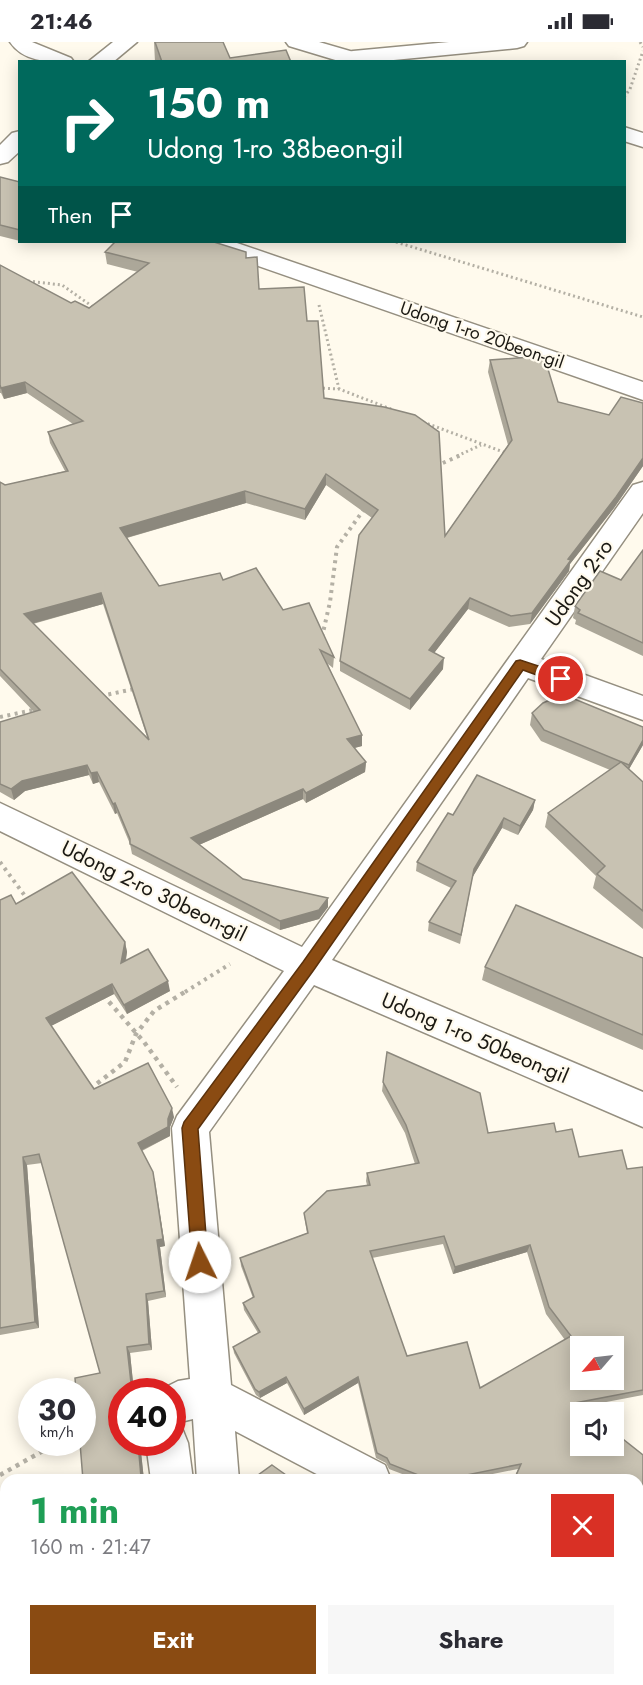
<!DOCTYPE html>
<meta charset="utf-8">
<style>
body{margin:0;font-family:Jost,sans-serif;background:#f7f7f7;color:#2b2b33;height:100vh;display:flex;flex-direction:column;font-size:22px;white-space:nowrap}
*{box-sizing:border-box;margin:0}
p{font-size:20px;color:#7c7c81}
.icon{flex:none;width:33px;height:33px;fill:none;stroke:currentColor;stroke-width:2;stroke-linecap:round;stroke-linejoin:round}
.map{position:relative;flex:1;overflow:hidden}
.sheet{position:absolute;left:0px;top:1432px;width:644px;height:212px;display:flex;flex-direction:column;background:#fff;border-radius:18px 18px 0 0;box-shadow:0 3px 15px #0003}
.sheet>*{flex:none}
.hud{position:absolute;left:18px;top:18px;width:608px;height:183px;border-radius:0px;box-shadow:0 3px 15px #0003;background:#00695c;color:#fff;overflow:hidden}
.needle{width:39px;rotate:242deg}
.fabs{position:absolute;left:570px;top:1294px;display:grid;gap:12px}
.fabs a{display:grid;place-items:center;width:54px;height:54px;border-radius:0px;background:#fff;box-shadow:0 3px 15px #0003;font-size:30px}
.speed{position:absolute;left:18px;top:1336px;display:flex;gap:12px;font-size:30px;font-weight:700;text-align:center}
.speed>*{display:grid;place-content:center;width:78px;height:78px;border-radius:50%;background:#fff;box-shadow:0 3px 15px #0003;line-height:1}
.speed small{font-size:15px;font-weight:400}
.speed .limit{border:9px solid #d22;background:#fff;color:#111}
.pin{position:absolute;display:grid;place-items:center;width:51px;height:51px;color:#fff;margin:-26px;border:3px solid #fff;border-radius:50%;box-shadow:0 2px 6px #0007}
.me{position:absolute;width:66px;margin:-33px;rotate:356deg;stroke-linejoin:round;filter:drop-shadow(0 0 4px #0008)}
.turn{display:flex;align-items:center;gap:21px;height:126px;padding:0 30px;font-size:27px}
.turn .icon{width:78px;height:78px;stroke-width:2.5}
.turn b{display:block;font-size:42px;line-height:51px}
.then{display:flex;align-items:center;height:57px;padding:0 30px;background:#0003;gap:12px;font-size:22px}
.round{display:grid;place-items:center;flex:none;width:63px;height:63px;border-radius:0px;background:#f7f7f7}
.headline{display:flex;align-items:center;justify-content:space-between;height:102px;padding:0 30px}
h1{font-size:36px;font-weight:700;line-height:45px;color:#1e9e55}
.action{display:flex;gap:12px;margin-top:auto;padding:12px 30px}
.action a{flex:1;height:69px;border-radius:0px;background:#8a4b12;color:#fff;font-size:24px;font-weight:700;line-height:69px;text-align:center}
.action a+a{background:#f7f7f7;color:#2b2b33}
.status{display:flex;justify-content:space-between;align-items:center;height:42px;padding:0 30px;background:#fff;direction:ltr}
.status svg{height:16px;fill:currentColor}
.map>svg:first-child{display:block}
</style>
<div class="status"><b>21:46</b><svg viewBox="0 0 49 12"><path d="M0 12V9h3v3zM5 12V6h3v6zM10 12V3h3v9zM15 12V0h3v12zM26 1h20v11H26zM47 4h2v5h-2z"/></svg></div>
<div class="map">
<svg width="643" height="1643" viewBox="0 0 643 1643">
<rect width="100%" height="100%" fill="#fffaed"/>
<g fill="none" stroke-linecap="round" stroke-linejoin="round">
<g stroke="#958f80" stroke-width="3">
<g id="minor">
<path d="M 10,0 L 32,0 L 71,16 L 74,20 C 51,20 24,21 10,0 Z"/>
<path d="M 113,0 L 137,0 L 113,20 L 88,20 Z"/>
<path d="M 449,0 L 527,0 L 524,4 L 517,6 L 373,20 L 346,20 L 342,15 L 346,11 L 353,9 Z"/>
<path d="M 20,89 L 20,109 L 8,120 L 0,122 L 0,103 L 12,91 Z"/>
<path d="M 200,200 L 234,200 L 643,340 L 643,358 L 204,205 Z"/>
<path d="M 643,440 L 643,471 L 541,617 L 643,654 L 643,678 L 528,636 L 332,918 L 643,1050 L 643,1085 L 314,943 L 209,1090 L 231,1343 L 385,1423 L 391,1438 L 328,1438 L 235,1389 L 239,1438 L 197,1438 L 193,1377 L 172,1382 L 172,1350 L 156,1350 L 178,1339 L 190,1337 L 172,1086 L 177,1074 L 284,929 L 0,789 L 0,761 L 302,905 L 633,443 Z"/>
<path d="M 172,1382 L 182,1386 L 188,1401 L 193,1438 L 151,1438 L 146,1401 L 172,1401 Z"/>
<path d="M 638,1557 L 643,1559 L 643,1604 L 638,1602 Z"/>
<path d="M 150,1638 L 196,1638 L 194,1643 L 148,1643 Z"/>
<path d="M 213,1638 L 259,1638 L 260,1643 L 214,1643 Z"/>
</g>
</g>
<g stroke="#958f80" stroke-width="3">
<g id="major">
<path d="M 286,0 L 319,0 L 374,16 L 377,20 L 342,20 L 289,4 Z"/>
<path d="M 624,85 L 643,91 L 643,105 L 624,99 Z"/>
</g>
</g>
<g stroke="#b4b0a5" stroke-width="3" stroke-dasharray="2 3" stroke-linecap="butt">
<path d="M 640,0 L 643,5"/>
<path d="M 624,55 L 630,47 L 643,9"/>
<path d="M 396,200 L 643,275"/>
<path d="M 28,239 L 62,243 L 96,267"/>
<path d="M 319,263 L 339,347"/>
<path d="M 318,346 L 339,347 L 391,367"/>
<path d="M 423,380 L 506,411"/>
<path d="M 457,414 L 481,403"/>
</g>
<g stroke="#b4b0a5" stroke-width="4" stroke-dasharray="3 4.5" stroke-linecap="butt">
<path d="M 436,424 L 461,413"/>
<path d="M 322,595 L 330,560 L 337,505 L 365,466"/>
<path d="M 101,654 L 134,647"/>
<path d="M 0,675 L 38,667"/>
<path d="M 0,820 L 28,858"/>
<path d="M 185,950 L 230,922"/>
</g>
<g stroke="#b4b0a5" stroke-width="4.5" stroke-dasharray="4 5" stroke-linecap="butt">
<path d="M 103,953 L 144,1000 L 177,1045"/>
<path d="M 90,1047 L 125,1020 L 136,992 L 154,969 L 188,948"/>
<path d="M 0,1433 L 57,1401"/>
</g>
<use href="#minor" fill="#fff" fill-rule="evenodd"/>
<use href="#major" fill="#fff" fill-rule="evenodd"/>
</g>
<g fill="#aca799" fill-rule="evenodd">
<path d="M 154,0 L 223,0 L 230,16 L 291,20 L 155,20 Z"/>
<path d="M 0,135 L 20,140 L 20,199 L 0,194 Z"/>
<path d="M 105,210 L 246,216 L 259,247 L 307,279 L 324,356 L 445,494 L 508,403 L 488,330 L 490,318 L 558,360 L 609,373 L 643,361 L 643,424 L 614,466 L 570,522 L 569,529 L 530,582 L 509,585 L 468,567 L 434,611 L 443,627 L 410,668 L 340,629 L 340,619 L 372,476 L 326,443 L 305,478 L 246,461 L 127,496 L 159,544 L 223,538 L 283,568 L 334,615 L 333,626 L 328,622 L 362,704 L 354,706 L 366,720 L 365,730 L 306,761 L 303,757 L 199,803 L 243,837 L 328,856 L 328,865 L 319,877 L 280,888 L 132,812 L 130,802 L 117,771 L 115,772 L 99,740 L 93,742 L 89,733 L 25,749 L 14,758 L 0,750 L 0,680 L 34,670 L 0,634 L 0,440 L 5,443 L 65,429 L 50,401 L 48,390 L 73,382 L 27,351 L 4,357 L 1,351 L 0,351 L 0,223 L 71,261 L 89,266 L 138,230 L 107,222 ZM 103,562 L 147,695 L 33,582 Z"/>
<path d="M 643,508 L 643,614 L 575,582 L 576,578 L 573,576 L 575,564 L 621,538 Z"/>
<path d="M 532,671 L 643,685 L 643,703 L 629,727 L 643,740 L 643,887 L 593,846 L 596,834 L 545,785 L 548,771 L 610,728 L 541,699 L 530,683 Z"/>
<path d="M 535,758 L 533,768 L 518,793 L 502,786 L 472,836 L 460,902 L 428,889 L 429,880 L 451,846 L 416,829 L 417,820 L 453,773 Z"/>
<path d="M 0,858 L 16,862 L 125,900 L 127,910 L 126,919 L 170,949 L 127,972 L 114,952 L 51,984 L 94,1047 L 174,1075 L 170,1085 L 170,1094 L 142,1109 L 155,1138 L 165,1204 L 160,1205 L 166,1255 L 148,1259 L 152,1308 L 130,1311 L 134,1350 L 122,1350 L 140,1401 L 144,1438 L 83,1438 L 100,1331 L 42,1121 L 27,1123 L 39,1286 L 0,1293 Z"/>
<path d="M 643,916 L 643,1008 L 482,938 L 485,925 Z"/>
<path d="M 387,1010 L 488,1091 L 556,1090 L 579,1115 L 627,1127 L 643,1125 L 643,1353 L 580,1365 L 643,1413 L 643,1553 L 638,1550 L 638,1438 L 513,1438 L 518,1427 L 463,1438 L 418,1438 L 389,1427 L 386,1421 L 376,1416 L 358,1341 L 304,1373 L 287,1341 L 260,1356 L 256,1353 L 234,1311 L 233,1305 L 258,1291 L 244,1268 L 243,1261 L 253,1256 L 241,1224 L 240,1216 L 307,1191 L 305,1179 L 304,1171 L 367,1143 L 366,1139 L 367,1131 L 415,1122 L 405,1091 L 382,1049 ZM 443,1202 L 453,1232 L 527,1210 L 546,1272 L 565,1298 L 480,1346 L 407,1314 L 372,1216 Z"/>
<path d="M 562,1638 L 638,1638 L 643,1643 L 566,1643 Z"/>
</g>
<g fill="#8c887d">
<path d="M 25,340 L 27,351 L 4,357 L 1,346 Z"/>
<path d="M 643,416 L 643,424 L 614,466 L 570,522 L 569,529 L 530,582 L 532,571 L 568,517 Z"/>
<path d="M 326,432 L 326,443 L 305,478 L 305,467 Z"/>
<path d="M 245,449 L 246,461 L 122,497 L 120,486 Z"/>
<path d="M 101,551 L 103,562 L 27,583 L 24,572 Z"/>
<path d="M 470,556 L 468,567 L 428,619 L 429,608 Z"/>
<path d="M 444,616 L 443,627 L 410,668 L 410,657 Z"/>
<path d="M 362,693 L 362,704 L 347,708 L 347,697 Z"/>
<path d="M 643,698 L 643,703 L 625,734 L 629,723 Z"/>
<path d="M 366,720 L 365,730 L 306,761 L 306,751 Z"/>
<path d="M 87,723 L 89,733 L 25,749 L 14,758 L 11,747 L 22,739 Z"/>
<path d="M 97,730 L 99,740 L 93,742 L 91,731 Z"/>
<path d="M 303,747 L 303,757 L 192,806 L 191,796 Z"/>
<path d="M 535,758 L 533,768 L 518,793 L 520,784 Z"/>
<path d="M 115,761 L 117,771 L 115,772 L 113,762 Z"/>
<path d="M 504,776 L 502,786 L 472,836 L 460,902 L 474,827 Z"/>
<path d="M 328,856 L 328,865 L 319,877 L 280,888 L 280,879 Z"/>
<path d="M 125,900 L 127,910 L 123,931 L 121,921 Z"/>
<path d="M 168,939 L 170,949 L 127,972 L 124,963 Z"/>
<path d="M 112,942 L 114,952 L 49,985 L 46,976 Z"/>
<path d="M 172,1066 L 174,1075 L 170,1085 L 170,1094 L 140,1109 L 138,1101 Z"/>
<path d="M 23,1115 L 27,1123 L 39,1286 L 35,1280 Z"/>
<path d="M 153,1130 L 165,1204 L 160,1205 L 166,1255 L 164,1249 L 157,1198 Z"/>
<path d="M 530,1203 L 527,1210 L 453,1232 L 455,1225 Z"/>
<path d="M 146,1252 L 148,1259 L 152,1308 L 149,1302 Z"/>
<path d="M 127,1305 L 130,1311 L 134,1350 L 132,1350 Z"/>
<path d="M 286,1335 L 287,1341 L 260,1356 L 259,1350 Z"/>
<path d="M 358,1335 L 358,1341 L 304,1373 L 304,1367 Z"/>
<path d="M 138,1401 L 140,1401 L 144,1438 L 141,1435 Z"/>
<path d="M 144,1638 L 149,1638 L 146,1643 L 142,1643 Z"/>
</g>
<g fill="#c8c2b2" stroke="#8c887d" stroke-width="1.5" fill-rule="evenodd">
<path d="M 155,0 L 223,0 L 230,16 L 286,8 L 291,20 L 162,20 Z"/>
<path d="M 0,135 L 20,140 L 20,188 L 0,183 Z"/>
<path d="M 115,200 L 214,200 L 246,210 L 246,216 L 257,215 L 259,247 L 304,245 L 307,279 L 318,279 L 324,356 L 384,365 L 415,373 L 439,390 L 445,494 L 512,398 L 490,318 L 544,314 L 558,360 L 609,373 L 621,355 L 643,361 L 643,416 L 616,455 L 568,517 L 571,518 L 532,571 L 511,574 L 470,556 L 429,608 L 444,616 L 410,657 L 340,619 L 359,493 L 378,468 L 326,432 L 305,467 L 245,449 L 120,486 L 159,544 L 220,531 L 223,538 L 256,526 L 283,568 L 309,561 L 334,615 L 320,608 L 362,693 L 347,697 L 366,720 L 306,751 L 303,747 L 191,796 L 243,837 L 328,856 L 319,868 L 280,879 L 130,802 L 130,797 L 115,761 L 113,762 L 97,730 L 91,731 L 87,723 L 22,739 L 11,747 L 0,742 L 0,680 L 40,668 L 0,627 L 0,440 L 5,443 L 68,429 L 48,390 L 83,379 L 25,340 L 1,346 L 0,343 L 0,223 L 71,261 L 75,259 L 89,266 L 149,221 L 105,210 ZM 101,551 L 149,698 L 24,572 Z"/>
<path d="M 643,508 L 643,601 L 578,571 L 580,568 L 575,564 L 600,529 L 621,538 Z"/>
<path d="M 554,656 L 572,656 L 643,685 L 643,698 L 629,723 L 544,688 L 532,671 L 543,661 Z"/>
<path d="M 621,720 L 643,740 L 643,869 L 597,832 L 605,824 L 548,771 Z"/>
<path d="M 477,733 L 535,758 L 520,784 L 504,776 L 474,827 L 461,893 L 429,880 L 456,839 L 417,820 L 448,771 L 453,773 Z"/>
<path d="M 72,830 L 125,900 L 121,921 L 148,907 L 168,939 L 124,963 L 112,942 L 46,976 L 94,1047 L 148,1021 L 172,1066 L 168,1077 L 168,1085 L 138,1101 L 153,1130 L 163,1197 L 157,1198 L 164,1249 L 146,1252 L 149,1302 L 127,1305 L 132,1350 L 122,1350 L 122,1401 L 138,1401 L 141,1435 L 122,1438 L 83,1438 L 80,1401 L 82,1401 L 82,1350 L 76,1350 L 75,1336 L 100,1331 L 39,1112 L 23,1115 L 35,1280 L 0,1286 L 0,858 L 11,853 L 16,862 Z"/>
<path d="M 516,863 L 643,916 L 643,993 L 485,925 Z"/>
<path d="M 387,1010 L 480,1051 L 488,1091 L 554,1081 L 556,1090 L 572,1087 L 579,1115 L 622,1108 L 627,1127 L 643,1125 L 643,1348 L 575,1361 L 588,1371 L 580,1371 L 580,1404 L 614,1404 L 614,1390 L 643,1413 L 643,1547 L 638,1545 L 638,1438 L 514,1438 L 521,1422 L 442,1438 L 431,1438 L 390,1422 L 387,1416 L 377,1411 L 358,1335 L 304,1367 L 286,1335 L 259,1350 L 255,1347 L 233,1305 L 260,1290 L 243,1261 L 254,1255 L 240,1216 L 308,1191 L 304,1171 L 327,1149 L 370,1143 L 367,1131 L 419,1121 L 406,1083 L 383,1040 ZM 444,1194 L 455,1225 L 530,1203 L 549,1265 L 571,1294 L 480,1346 L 467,1300 L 407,1314 L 370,1209 ZM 580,1305 L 614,1305 L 614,1338 L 580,1338 Z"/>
<path d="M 272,1423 L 293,1438 L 251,1438 Z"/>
<path d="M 6,1501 L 6,1638 L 144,1638 L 142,1643 L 0,1643 L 0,1513 Z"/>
<path d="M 638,1617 L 643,1620 L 643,1643 L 571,1643 L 567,1638 L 638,1638 Z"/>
<path d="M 276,1638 L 529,1638 L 536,1643 L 277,1643 Z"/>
</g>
<path fill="#8a4b12" stroke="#5a310c" stroke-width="1.5" d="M 520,618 L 566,633 L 568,637 L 561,642 L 523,628 L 313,929 L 198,1087 L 208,1220 L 206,1226 L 200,1228 L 194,1226 L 192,1220 L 182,1086 L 184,1080 L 303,920 L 516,619 Z"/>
<g text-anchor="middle" stroke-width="4.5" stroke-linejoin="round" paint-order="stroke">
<g font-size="18" fill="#1b1913" stroke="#fffaed">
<text transform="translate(482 293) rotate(19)" y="6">Udong 1-ro 20beon-gil</text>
</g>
<g font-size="21" fill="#1b1913" stroke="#fffaed">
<text transform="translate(579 541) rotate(-55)" y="7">Udong 2-ro</text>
<text transform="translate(154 849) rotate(26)" y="7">Udong 2-ro 30beon-gil</text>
<text transform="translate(475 996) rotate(23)" y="7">Udong 1-ro 50beon-gil</text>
</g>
</g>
</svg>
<div class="fabs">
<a><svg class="needle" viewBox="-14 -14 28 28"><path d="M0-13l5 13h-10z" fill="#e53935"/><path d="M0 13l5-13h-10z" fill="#7c7c81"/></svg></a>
<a><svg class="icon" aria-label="sound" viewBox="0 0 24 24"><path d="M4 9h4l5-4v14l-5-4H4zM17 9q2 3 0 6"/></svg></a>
</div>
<div class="speed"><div>30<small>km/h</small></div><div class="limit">40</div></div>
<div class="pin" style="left:561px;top:637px;background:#d93025"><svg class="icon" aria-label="arrive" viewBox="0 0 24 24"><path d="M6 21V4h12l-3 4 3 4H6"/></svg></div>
<svg class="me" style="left:200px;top:1220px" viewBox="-20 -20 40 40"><circle r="19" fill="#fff"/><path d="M0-13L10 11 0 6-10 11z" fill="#8a4b12"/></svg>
<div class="hud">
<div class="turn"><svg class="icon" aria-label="right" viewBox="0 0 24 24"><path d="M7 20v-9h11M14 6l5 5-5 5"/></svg><div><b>150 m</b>Udong 1-ro 38beon-gil</div></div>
<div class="then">Then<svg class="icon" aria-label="arrive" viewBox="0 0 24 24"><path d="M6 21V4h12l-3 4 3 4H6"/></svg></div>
</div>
<section class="sheet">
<div class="headline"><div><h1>1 min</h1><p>160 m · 21:47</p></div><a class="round" style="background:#d93025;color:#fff"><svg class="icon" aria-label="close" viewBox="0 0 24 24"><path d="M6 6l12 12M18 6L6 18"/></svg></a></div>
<div class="action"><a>Exit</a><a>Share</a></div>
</section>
</div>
